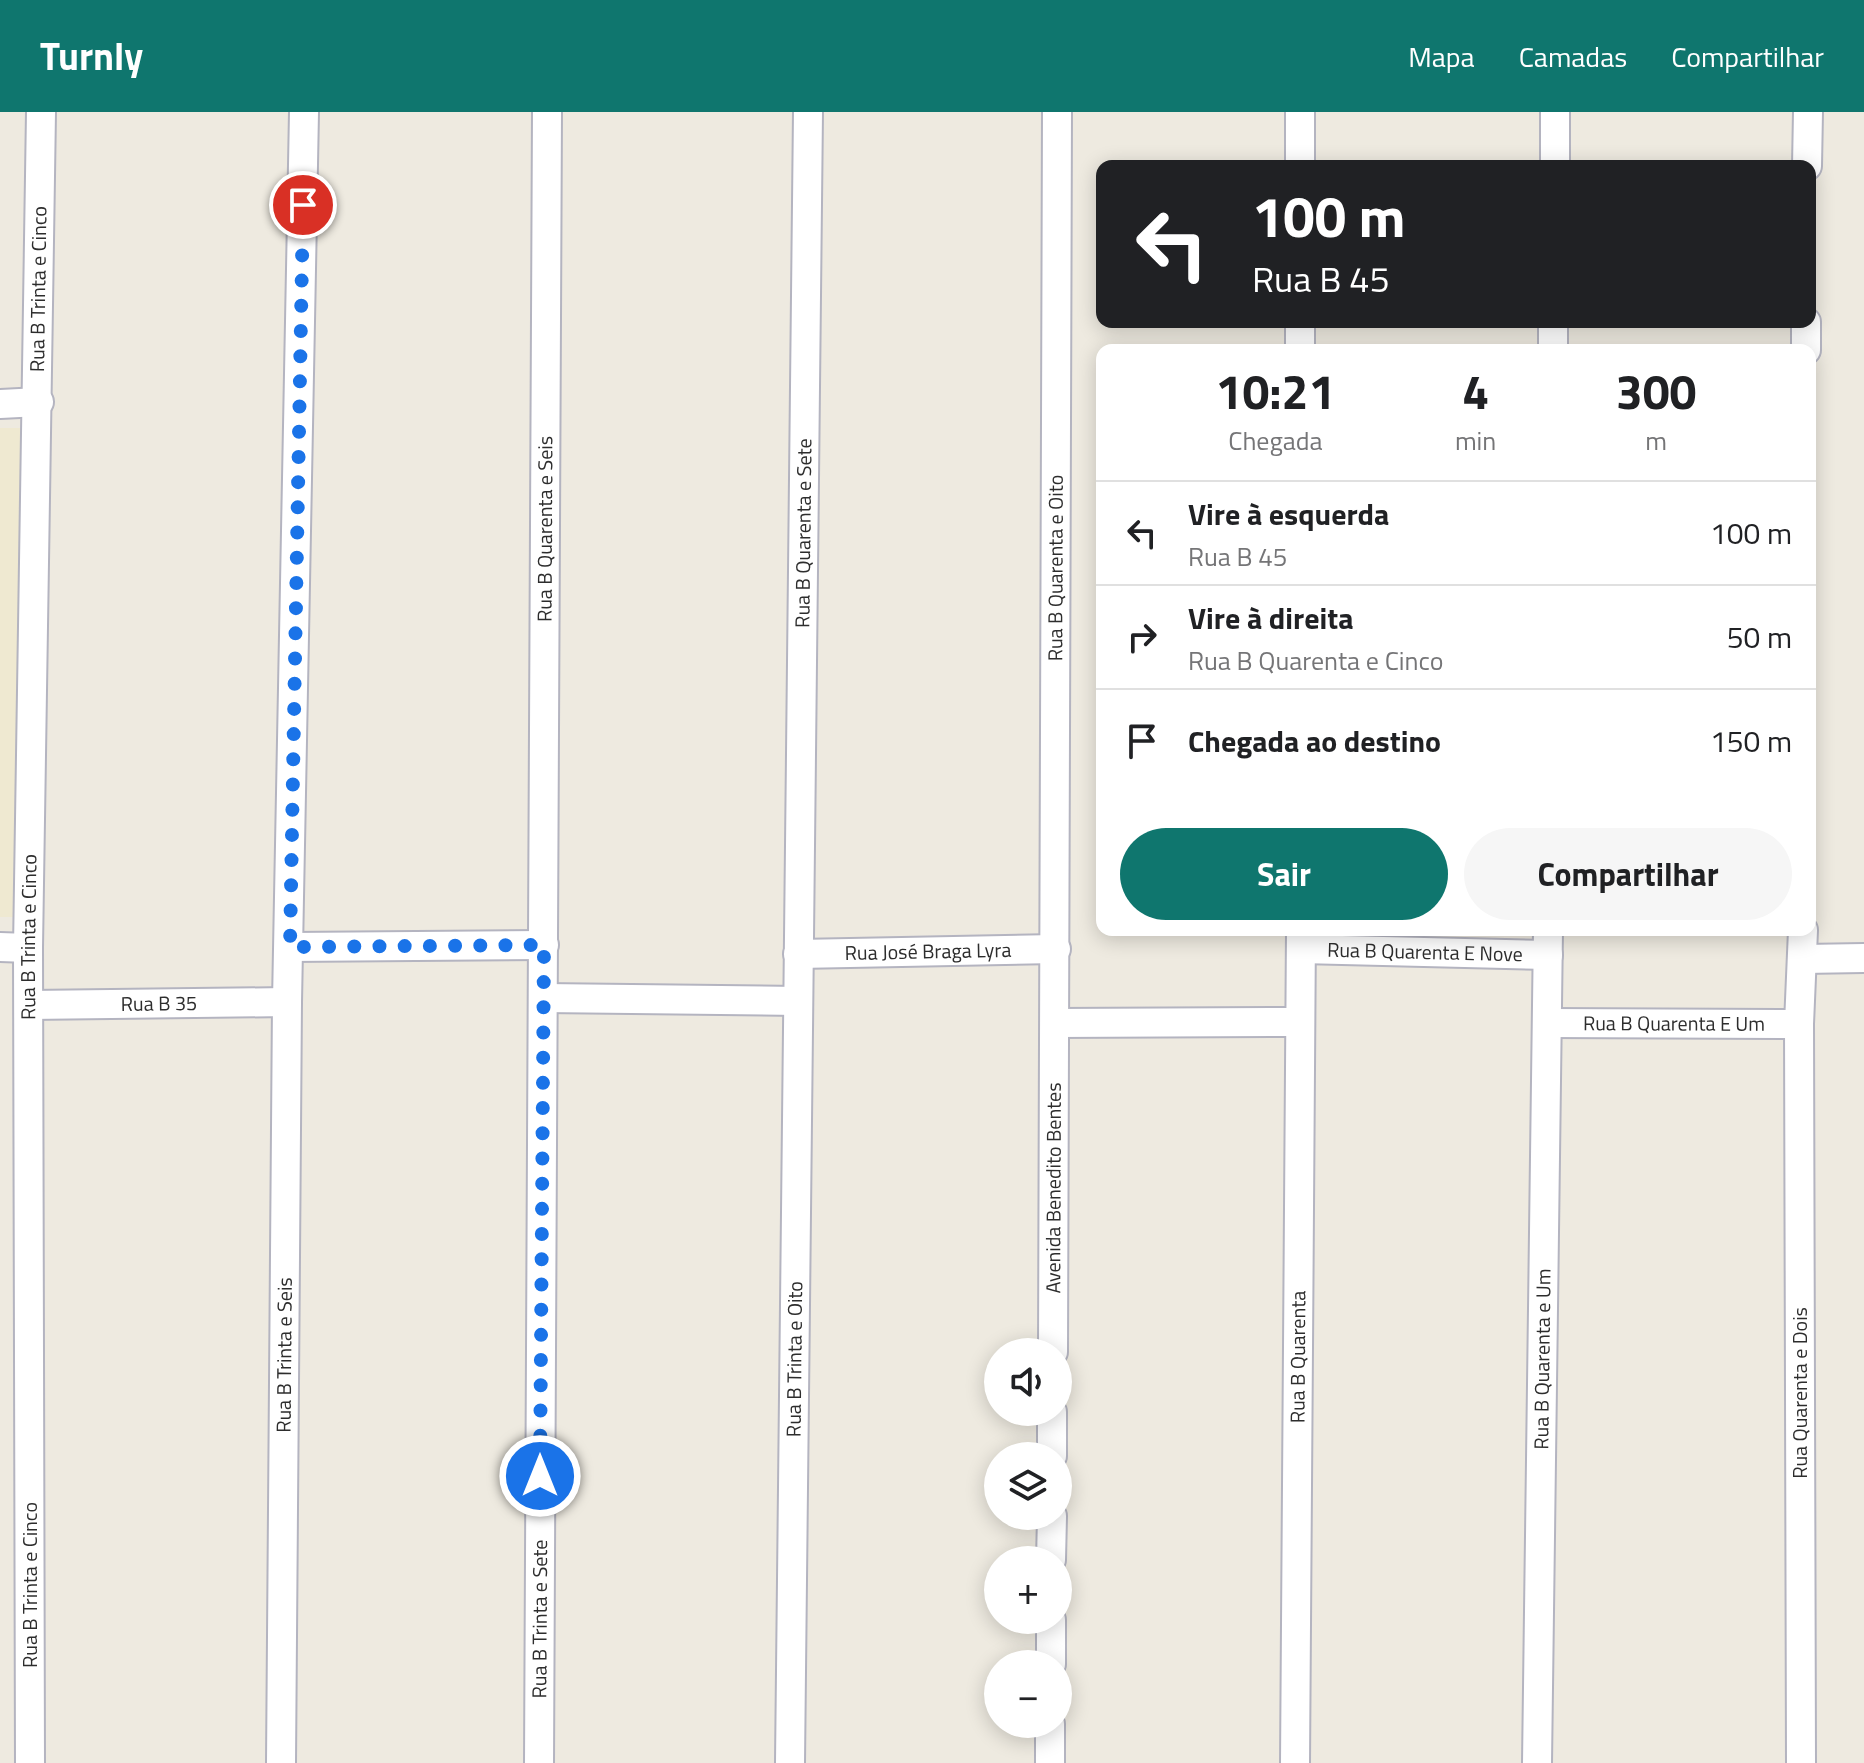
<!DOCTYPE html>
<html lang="pt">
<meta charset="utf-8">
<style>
body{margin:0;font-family:"Titillium Web",sans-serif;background:#f6f6f6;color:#202124;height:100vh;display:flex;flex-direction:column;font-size:30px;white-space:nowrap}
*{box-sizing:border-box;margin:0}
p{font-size:26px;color:#757577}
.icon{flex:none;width:44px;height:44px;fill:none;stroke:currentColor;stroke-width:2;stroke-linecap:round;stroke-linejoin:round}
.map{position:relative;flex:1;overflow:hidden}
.drawer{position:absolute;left:1096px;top:232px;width:720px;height:592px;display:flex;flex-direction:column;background:#fff;border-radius:16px;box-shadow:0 4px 20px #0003}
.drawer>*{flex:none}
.banner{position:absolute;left:1096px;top:48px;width:720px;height:168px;border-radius:16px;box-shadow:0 4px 20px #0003;background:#202124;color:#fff;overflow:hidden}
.fabs{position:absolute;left:984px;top:1226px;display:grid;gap:16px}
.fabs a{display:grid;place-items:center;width:88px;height:88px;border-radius:50%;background:#fff;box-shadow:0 4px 20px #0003;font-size:40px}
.pin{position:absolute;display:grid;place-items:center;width:68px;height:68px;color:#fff;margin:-34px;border:4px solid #fff;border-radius:50%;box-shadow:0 2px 8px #0007}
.me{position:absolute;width:88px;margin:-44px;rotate:0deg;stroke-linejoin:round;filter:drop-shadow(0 0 6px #0008)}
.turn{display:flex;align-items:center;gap:28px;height:168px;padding:0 24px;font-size:36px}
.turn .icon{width:104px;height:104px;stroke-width:2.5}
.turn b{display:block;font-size:56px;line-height:68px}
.eta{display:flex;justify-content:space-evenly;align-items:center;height:136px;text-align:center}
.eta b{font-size:48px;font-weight:700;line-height:56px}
.button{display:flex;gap:16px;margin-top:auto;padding:16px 24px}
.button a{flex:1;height:92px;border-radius:48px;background:#0f766e;color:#fff;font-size:32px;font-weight:700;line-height:92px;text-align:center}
.button a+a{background:#f6f6f6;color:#202124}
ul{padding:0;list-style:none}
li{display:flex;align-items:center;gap:24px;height:104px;padding:0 24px;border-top:2px solid #e0e0e0}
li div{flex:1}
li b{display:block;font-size:30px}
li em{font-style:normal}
header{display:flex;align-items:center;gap:48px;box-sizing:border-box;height:112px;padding:0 40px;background:#0f766e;color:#fff}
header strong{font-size:38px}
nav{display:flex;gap:44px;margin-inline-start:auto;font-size:28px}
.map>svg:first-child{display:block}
</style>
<header>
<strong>Turnly</strong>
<nav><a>Mapa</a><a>Camadas</a><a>Compartilhar</a></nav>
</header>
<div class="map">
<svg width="1864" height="1651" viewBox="0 0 1864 1651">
<rect width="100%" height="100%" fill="#eeeae0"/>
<path fill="#efe9d1" d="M 0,316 L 23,316 L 19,805 L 0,805 Z"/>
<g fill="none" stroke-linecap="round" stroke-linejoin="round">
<g stroke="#b4b4c0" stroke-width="32">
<g id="minor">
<path d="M 1300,0 L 1300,54"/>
<path d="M 1555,54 L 1555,0"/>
<path d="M 1807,54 L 1808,0"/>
<path d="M 1300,210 L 1300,238"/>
<path d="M 1553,238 L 1553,210"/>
<path d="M 1806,238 L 1806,210"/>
<path d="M 0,292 L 39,290"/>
<path d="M 0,835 L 28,836"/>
<path d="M 290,835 L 544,833"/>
<path id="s1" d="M 1301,837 L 1548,843"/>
<path id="s2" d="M 798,842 L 1056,837"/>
<path d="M 1803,847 L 1864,846"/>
<path d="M 543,886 L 798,889"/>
<path id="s3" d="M 29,893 L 287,890"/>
<path d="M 1055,911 L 1300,910"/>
<path id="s4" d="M 1548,911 L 1799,912"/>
<path id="s5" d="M 1053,1240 L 1057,0"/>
<path d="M 1052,1344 L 1052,1300"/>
<path d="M 1051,1448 L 1052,1404"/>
<path d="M 1051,1552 L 1051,1508"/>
<path id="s6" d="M 30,1651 L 28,836 L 41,0"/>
<path id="s7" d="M 281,1651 L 287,890 L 304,0"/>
<path id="s8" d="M 539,1651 L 547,0"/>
<path id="s9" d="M 790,1651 L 808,0"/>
<path d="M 1050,1651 L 1050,1612"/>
<path id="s10" d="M 1295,1651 L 1301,818"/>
<path id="s11" d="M 1537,1651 L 1548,818"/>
<path d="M 1801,1651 L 1799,912 L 1803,818"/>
</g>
</g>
<use href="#minor" stroke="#fff" stroke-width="28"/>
</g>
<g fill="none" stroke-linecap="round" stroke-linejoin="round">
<path stroke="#1a73e8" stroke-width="14" stroke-dasharray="0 25.2" d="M 303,93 L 290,835 L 544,833 L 540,1364"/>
</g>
<g text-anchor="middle" stroke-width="6" stroke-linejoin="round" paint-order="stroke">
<g font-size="20" fill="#2d2d2d" stroke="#fff">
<text dy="7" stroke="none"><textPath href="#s6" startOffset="1474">Rua B Trinta e Cinco</textPath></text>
<text dy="7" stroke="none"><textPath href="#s8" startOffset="1234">Rua B Quarenta e Seis</textPath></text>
<text dy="7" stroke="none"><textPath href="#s9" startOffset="1230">Rua B Quarenta e Sete</textPath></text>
<text dy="7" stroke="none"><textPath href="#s5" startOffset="784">Rua B Quarenta e Oito</textPath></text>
<text dy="7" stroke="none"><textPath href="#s6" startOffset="826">Rua B Trinta e Cinco</textPath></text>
<text dy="7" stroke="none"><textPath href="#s2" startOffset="130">Rua José Braga Lyra</textPath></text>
<text dy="7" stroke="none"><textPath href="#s1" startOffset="124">Rua B Quarenta E Nove</textPath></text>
<text dy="7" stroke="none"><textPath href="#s3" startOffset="130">Rua B 35</textPath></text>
<text dy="7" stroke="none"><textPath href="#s4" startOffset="126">Rua B Quarenta E Um</textPath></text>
<text dy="7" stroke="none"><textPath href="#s5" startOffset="164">Avenida Benedito Bentes</textPath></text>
<text dy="7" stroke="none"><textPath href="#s7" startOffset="408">Rua B Trinta e Seis</textPath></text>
<text dy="7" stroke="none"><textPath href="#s10" startOffset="406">Rua B Quarenta</textPath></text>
<text dy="7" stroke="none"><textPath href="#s9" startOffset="404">Rua B Trinta e Oito</textPath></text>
<text dy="7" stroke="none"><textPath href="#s11" startOffset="404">Rua B Quarenta e Um</textPath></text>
<text transform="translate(1800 1281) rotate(-90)" y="7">Rua Quarenta e Dois</text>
<text transform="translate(30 1473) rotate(-90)" y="7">Rua B Trinta e Cinco</text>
<text dy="7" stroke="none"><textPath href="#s8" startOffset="144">Rua B Trinta e Sete</textPath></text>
</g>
</g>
</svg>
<div class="fabs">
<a><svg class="icon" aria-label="sound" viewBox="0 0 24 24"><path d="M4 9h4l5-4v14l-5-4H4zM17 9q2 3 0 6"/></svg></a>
<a><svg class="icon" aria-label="layers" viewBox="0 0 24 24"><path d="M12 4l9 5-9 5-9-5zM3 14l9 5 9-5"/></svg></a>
<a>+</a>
<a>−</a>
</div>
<div class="pin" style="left:303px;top:93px;background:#d93025"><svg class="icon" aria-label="arrive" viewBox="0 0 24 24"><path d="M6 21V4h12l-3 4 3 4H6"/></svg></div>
<svg class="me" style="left:540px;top:1364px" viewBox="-20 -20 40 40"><circle r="17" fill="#1a73e8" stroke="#fff" stroke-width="3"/><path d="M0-11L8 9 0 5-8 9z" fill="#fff"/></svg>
<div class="banner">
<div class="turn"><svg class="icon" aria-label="left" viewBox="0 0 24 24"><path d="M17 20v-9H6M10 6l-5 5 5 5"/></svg><div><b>100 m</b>Rua B 45</div></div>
</div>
<section class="drawer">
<div class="eta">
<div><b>10:21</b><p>Chegada</p></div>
<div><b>4</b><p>min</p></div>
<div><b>300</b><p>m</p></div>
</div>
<ul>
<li><svg class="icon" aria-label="left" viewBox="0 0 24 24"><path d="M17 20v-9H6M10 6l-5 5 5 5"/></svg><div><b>Vire à esquerda</b><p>Rua B 45</p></div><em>100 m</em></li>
<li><svg class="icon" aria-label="right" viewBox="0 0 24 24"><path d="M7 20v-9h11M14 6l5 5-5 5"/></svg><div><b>Vire à direita</b><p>Rua B Quarenta e Cinco</p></div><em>50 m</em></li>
<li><svg class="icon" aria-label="arrive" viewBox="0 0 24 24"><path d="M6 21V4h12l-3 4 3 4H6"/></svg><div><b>Chegada ao destino</b></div><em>150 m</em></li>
</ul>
<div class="button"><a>Sair</a><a>Compartilhar</a></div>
</section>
</div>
